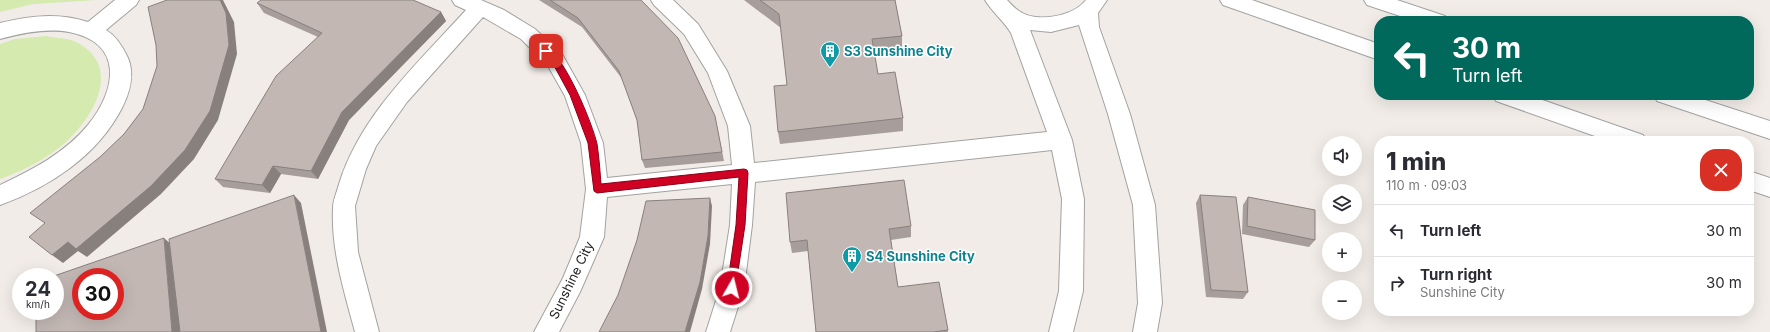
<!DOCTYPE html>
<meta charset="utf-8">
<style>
body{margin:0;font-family:Inter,sans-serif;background:#f7f7f7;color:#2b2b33;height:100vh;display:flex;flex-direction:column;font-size:15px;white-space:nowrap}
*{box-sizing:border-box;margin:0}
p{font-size:13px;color:#7c7c81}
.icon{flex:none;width:22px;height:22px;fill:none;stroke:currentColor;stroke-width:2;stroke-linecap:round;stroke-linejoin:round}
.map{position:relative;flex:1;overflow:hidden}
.drawer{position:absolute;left:1374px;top:136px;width:380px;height:180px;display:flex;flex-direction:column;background:#fff;border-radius:16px;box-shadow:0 4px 16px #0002}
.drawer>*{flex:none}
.hud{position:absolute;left:1374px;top:16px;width:380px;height:84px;border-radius:16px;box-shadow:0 4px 16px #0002;background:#00695c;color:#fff;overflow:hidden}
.buttons{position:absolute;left:1322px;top:136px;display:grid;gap:8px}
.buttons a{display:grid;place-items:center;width:40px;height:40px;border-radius:50%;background:#fff;box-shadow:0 4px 16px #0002;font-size:20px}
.speed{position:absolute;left:12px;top:268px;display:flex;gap:8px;font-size:20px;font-weight:700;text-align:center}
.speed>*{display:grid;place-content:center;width:52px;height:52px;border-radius:50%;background:#fff;box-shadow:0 4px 16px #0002;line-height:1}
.speed small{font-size:10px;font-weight:400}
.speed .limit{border:6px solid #d22;background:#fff;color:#111}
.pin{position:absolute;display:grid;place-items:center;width:34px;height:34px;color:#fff;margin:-17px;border-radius:8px;box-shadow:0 2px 6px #0006}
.me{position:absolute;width:44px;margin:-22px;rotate:8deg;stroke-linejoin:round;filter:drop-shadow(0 0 3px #0008)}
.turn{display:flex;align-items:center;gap:14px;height:84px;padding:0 12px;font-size:18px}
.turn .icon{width:52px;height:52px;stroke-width:2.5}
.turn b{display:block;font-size:28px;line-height:34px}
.round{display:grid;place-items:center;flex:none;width:42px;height:42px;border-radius:16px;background:#f7f7f7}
.head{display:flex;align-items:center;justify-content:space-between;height:68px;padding:0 12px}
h1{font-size:24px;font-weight:800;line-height:30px}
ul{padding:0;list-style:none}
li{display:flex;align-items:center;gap:12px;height:52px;padding:0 12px;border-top:1px solid #e1e1e2}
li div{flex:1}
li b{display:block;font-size:15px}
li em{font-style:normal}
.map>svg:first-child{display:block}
</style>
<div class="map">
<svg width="1770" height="332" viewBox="0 0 1770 332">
<rect width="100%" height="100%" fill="#f1ece7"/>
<g fill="#d5eaae">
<path d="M 0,0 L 97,0 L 33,4 L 0,12 Z"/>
<path d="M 46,36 C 55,38 66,38 74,41 C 123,64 96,114 67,141 C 48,158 23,171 0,179 L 0,44 L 15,39 Z"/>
</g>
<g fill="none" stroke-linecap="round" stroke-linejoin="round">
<g stroke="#a2a2a2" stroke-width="2">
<g id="minor">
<path d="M 115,0 L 139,0 L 136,5 L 106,30 C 116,36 123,47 128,58 C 135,75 130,92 122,108 C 97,156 50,187 0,205 L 0,185 C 32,170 65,153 88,125 C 116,91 125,43 69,32 C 46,28 22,33 0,39 L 0,23 C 29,16 58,12 88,22 Z"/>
<path d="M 452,0 L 481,0 L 504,10 L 535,29 L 562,54 L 585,95 L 603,143 L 607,178 L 732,165 L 728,126 L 708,73 L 684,34 L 654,5 L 651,0 L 673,0 L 698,24 L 727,71 L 750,126 L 754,163 L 1047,132 L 1011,33 C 1004,21 992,12 985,0 L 1007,0 C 1011,4 1014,8 1019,11 C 1036,23 1073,17 1086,0 L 1107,0 L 1098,13 L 1099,27 L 1130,114 L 1155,205 L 1162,303 L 1157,332 L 1133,332 L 1138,303 L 1133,205 L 1108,114 L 1079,25 L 1051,32 L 1030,30 L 1072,140 L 1084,199 L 1083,291 L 1073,332 L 1049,332 L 1059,291 L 1062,199 L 1052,150 L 755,182 L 752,225 L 744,288 L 730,332 L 706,332 L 720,288 L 730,225 L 732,184 L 607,197 L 604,237 L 580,292 L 559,332 L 534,332 L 563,278 L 580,237 L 586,189 L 581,143 L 565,96 L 548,66 L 521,39 L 483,17 L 407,102 L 376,146 L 366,169 L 355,206 L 358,252 L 379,332 L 355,332 C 344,291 331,250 333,208 C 333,200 337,192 339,184 C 361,114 418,63 466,10 L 455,5 Z"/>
<path d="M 1220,0 L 1252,0 L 1379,44 L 1379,60 L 1223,5 Z"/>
<path d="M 1364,0 L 1397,0 L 1445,16 L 1448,21 L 1415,21 L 1367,5 Z"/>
<path d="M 1493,95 L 1528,95 L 1643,135 L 1646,141 L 1609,141 L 1496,101 Z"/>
<path d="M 1654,95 L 1690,95 L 1770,121 L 1770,139 L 1657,101 Z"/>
<path d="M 1749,171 L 1770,178 L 1770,197 L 1749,190 Z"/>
</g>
</g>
<use href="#minor" fill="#fff" fill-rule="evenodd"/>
</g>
<g fill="#a79d9a">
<path d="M 539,0 L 641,0 L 715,116 L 724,161 L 645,168 L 642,160 L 637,120 L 623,80 L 582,27 Z"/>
<path d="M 744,0 L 895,0 L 902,36 L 902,49 L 874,52 L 878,74 L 903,118 L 903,131 L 780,144 L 778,132 L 787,85 L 781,28 Z"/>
<path d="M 257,3 L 441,12 L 446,21 L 349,120 L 318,179 L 281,174 L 270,193 L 223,187 L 215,179 L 318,37 L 264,13 Z"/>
<path d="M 1200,195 L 1248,292 L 1243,299 L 1206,297 L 1196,203 Z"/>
<path d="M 1248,197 L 1315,240 L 1309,247 L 1242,234 L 1243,205 Z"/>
<path d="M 911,226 L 911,237 L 891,240 L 898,287 L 948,330 L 948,332 L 816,332 L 808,251 L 792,253 L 790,242 Z"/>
</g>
<g fill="#88807d">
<path d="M 220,0 L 223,0 L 234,22 L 237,54 L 218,120 L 194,159 L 161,194 L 87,257 L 78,251 L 63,263 L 52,255 Z"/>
<path d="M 441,12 L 446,21 L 349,120 L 318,179 L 311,171 L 342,112 Z"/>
<path d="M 273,166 L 281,174 L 270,193 L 262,185 Z"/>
<path d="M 294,195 L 301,203 L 327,332 L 321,332 Z"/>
<path d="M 710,198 L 712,206 L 710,244 L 702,289 L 690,332 L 685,332 Z"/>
<path d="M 164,238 L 173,246 L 181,332 L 172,332 Z"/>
</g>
<g fill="#c2b7b3" stroke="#88807d" fill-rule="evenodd">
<path d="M 167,0 L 220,0 L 226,13 L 229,45 L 210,111 L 185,150 L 151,186 L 76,249 L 68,242 L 52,255 L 29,237 L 45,223 L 30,213 L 100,157 L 124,134 L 143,109 L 157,66 L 156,45 L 148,7 Z"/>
<path d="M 261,0 L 413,0 L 441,12 L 342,112 L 311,171 L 273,166 L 262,185 L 215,179 L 276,76 L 322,33 L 257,3 Z"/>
<path d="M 550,0 L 641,0 L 678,38 L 715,116 L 722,152 L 642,160 L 637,120 L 619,71 L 578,18 Z"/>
<path d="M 760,0 L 895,0 L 902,36 L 872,39 L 878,74 L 895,72 L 903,118 L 778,132 L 774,86 L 787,85 L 779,14 Z"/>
<path d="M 904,180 L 911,226 L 889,229 L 898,287 L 939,282 L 948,330 L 933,332 L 816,332 L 807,240 L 790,242 L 786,193 Z"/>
<path d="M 294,195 L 321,332 L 180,332 L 169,239 Z"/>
<path d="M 1200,195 L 1236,197 L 1248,292 L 1211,290 Z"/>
<path d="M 1248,197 L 1315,210 L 1315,240 L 1247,226 Z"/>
<path d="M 710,198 L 708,236 L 700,282 L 685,332 L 599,332 L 618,295 L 637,240 L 646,201 Z"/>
<path d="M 164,238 L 172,332 L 36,332 L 36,311 L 55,311 L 55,277 L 51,277 ZM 81,277 L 115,277 L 115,311 L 81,311 Z"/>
</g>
<path fill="#cf0224" stroke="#870117" d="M 546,48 C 564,54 593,125 597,144 C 599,157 600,171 601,184 L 744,169 L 747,170 L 748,173 L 745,225 L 735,291 L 732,293 L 728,291 L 727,288 L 736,225 L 739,177 L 597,193 L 594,191 L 588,143 L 570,95 L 552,62 L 542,51 Z"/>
<defs>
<g id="building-pin" transform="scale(1)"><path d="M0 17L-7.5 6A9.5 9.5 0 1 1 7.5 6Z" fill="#0f9aa8" stroke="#fff"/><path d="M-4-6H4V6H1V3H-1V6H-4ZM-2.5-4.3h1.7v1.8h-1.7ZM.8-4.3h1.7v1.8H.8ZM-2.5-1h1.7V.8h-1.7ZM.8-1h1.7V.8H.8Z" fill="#fff"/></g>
</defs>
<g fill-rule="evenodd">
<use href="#building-pin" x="830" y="51"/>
<use href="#building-pin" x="852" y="256"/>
</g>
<g text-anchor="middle" stroke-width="3" stroke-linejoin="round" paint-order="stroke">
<g font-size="13" font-weight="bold" fill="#0d838f" stroke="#fff" text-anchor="start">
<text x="844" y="56">S3 Sunshine City</text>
<text x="866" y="261">S4 Sunshine City</text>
</g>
<g font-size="13" fill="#212121" stroke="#fff">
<text transform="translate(571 280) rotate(-64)" y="5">Sunshine City</text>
</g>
</g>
</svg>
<div class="buttons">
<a><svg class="icon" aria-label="sound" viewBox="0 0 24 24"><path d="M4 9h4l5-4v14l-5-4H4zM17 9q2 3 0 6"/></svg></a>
<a><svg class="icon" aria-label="layers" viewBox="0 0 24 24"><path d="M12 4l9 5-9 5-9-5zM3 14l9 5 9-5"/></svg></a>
<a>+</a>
<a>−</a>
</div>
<div class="speed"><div>24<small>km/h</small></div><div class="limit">30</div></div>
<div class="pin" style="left:546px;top:51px;background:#d93025"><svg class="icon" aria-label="arrive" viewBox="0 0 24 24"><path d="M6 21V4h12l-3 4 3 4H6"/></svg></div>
<svg class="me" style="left:732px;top:288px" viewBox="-20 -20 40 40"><circle r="17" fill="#cf0224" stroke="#fff" stroke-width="3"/><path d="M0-11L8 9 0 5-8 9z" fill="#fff"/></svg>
<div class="hud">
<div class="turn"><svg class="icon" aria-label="left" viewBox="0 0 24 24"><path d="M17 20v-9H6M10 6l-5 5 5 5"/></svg><div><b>30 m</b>Turn left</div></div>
</div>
<section class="drawer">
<div class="head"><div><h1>1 min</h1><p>110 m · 09:03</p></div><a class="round" style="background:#d93025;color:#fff"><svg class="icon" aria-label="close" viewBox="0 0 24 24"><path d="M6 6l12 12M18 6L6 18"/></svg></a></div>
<ul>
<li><svg class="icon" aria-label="left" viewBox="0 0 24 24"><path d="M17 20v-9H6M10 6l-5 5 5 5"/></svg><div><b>Turn left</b></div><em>30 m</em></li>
<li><svg class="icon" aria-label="right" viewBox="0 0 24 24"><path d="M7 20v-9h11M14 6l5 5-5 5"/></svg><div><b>Turn right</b><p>Sunshine City</p></div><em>30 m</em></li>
</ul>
</section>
</div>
